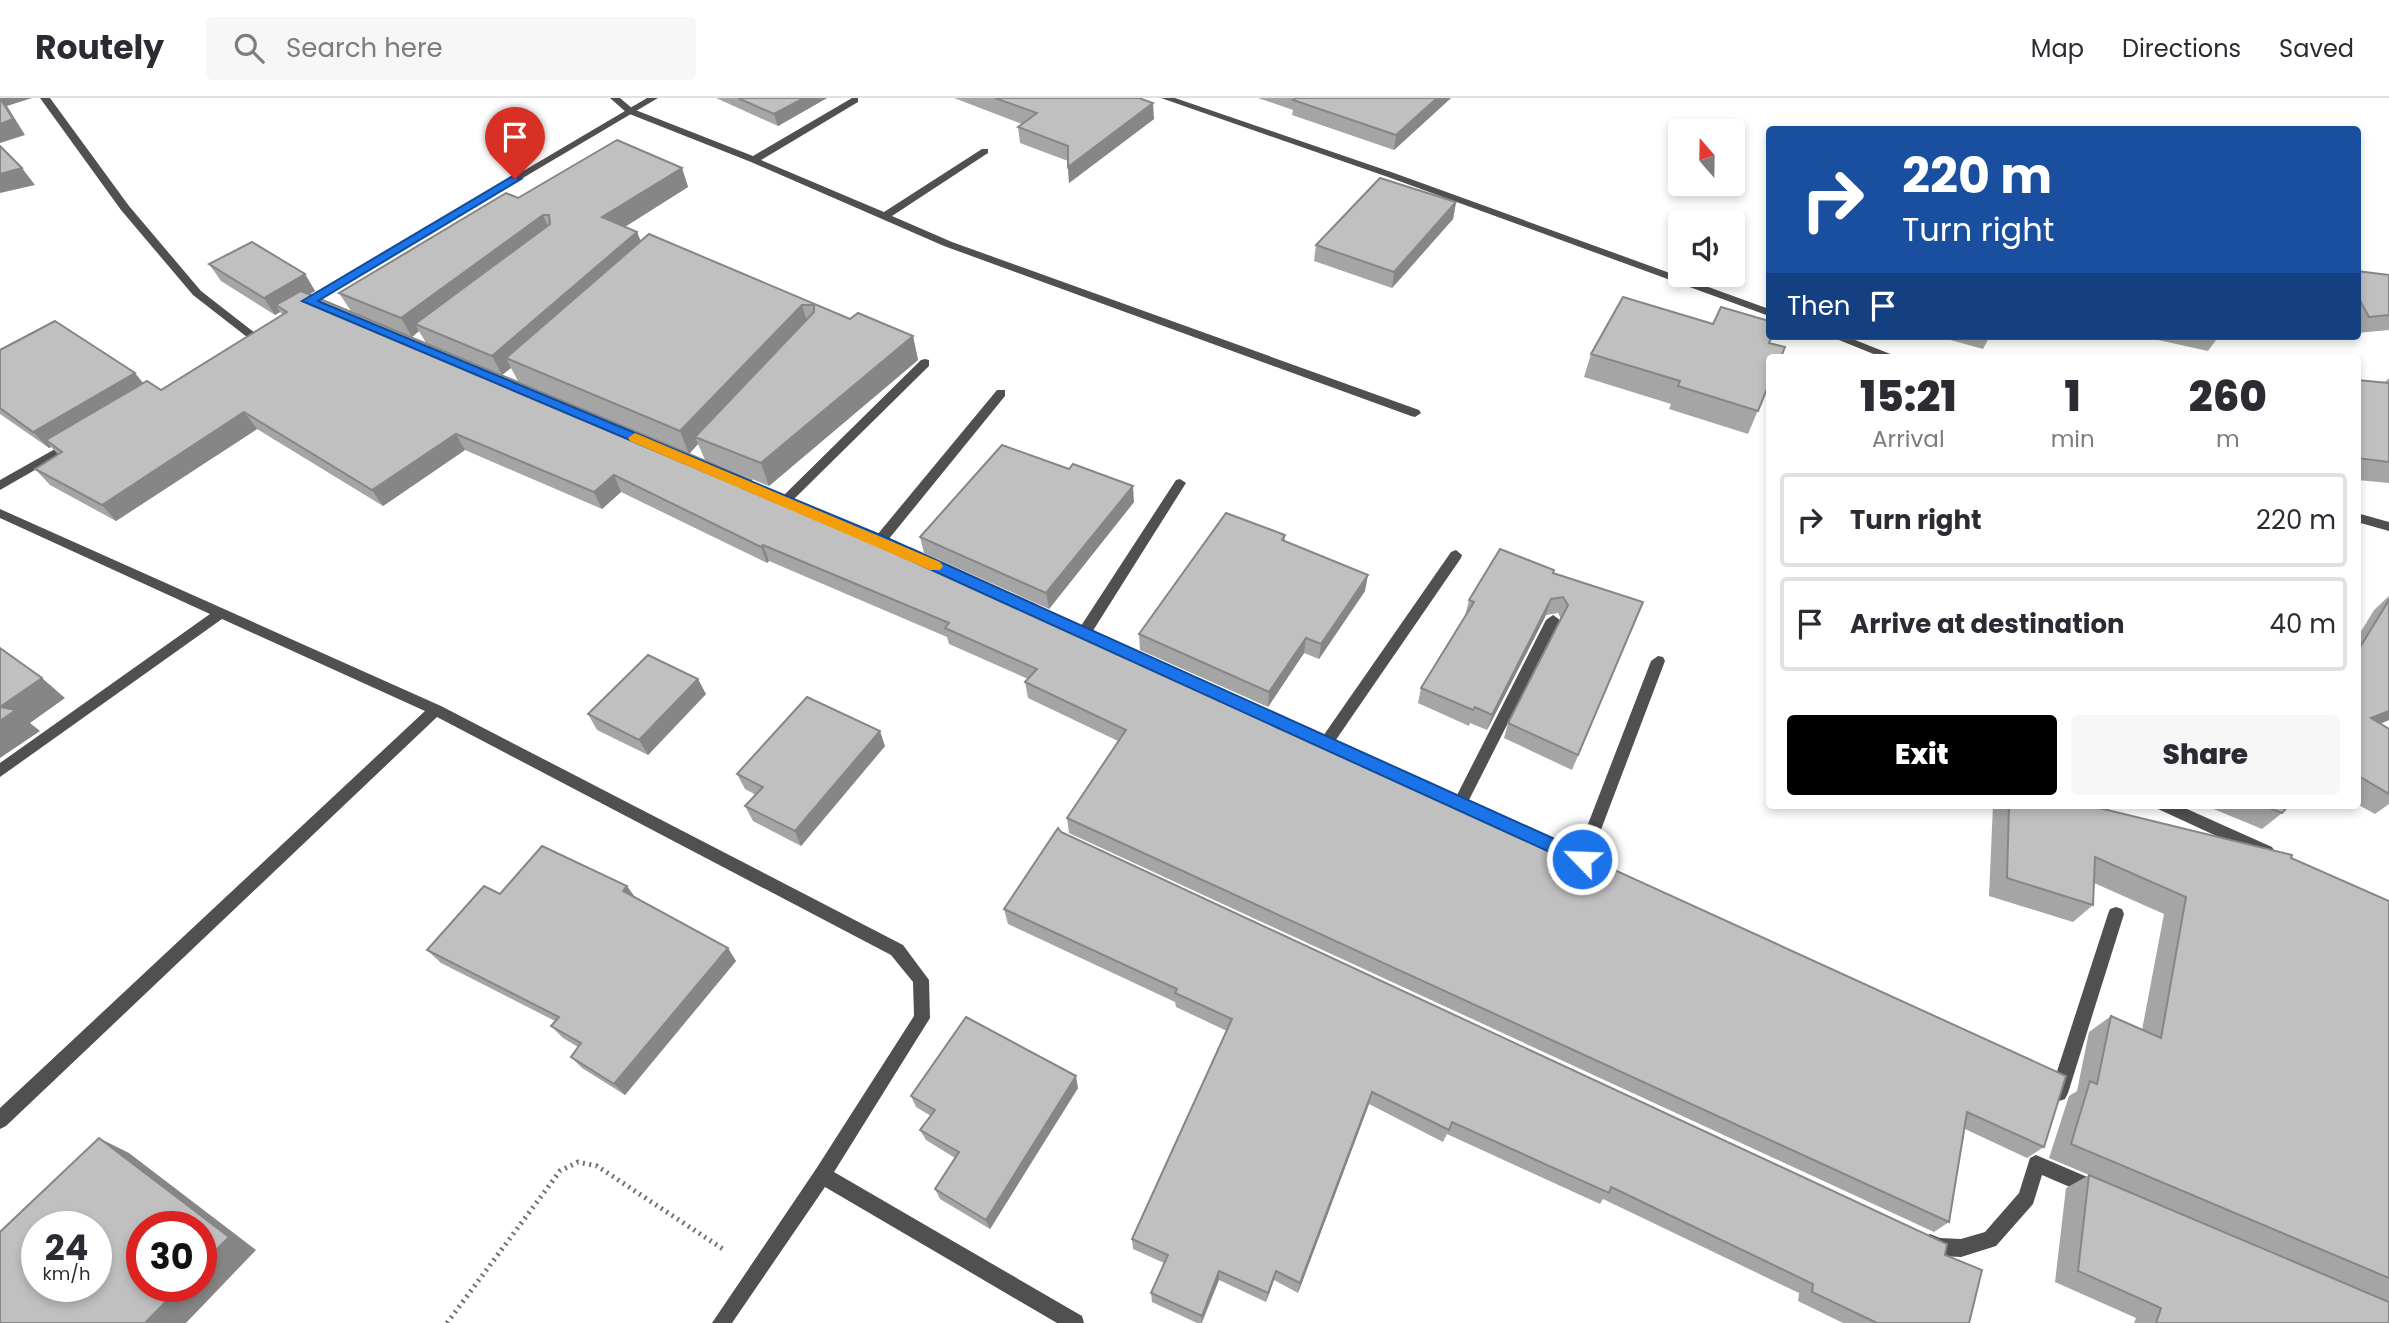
<!DOCTYPE html>
<style>
body{margin:0;font-family:Poppins,sans-serif;background:#f7f7f7;color:#2b2b33;height:100vh;display:flex;flex-direction:column;font-size:26px;white-space:nowrap}
*{box-sizing:border-box;margin:0}
p{font-size:23px;color:#7c7c81}
.icon{flex:none;width:38px;height:38px;fill:none;stroke:currentColor;stroke-width:2;stroke-linecap:round;stroke-linejoin:round}
.map{position:relative;flex:1;overflow:hidden}
.sheet{position:absolute;left:1766px;top:256px;width:595px;height:455px;display:flex;flex-direction:column;background:#fff;border-radius:7px;box-shadow:0 4px 10px #0003}
.sheet>*{flex:none}
.top-card{position:absolute;left:1766px;top:28px;width:595px;height:214px;border-radius:7px;box-shadow:0 4px 10px #0003;background:#1a4fa0;color:#fff;overflow:hidden}
.needle{width:46px;rotate:340deg}
.buttons{position:absolute;left:1668px;top:21px;display:grid;gap:14px}
.buttons a{display:grid;place-items:center;width:77px;height:77px;border-radius:7px;background:#fff;box-shadow:0 4px 10px #0003;font-size:35px}
.speed{position:absolute;left:21px;top:1113px;display:flex;gap:14px;font-size:35px;font-weight:700;text-align:center}
.speed>*{display:grid;place-content:center;width:91px;height:91px;border-radius:50%;background:#fff;box-shadow:0 4px 10px #0003;line-height:1}
.speed small{font-size:18px;font-weight:400}
.speed .limit{border:10px solid #d22;background:#fff;color:#111}
.pin{position:absolute;display:grid;place-items:center;width:60px;height:60px;color:#fff;margin:-72px -30px;border-radius:50% 50% 50% 0;rotate:-45deg;box-shadow:0 0 7px #0007}
.pin .icon{rotate:45deg}
.me{position:absolute;width:77px;margin:-38px;rotate:294deg;stroke-linejoin:round;filter:drop-shadow(0 0 5px #0008)}
.turn{display:flex;align-items:center;gap:24px;height:147px;padding:0 21px;font-size:32px}
.turn .icon{width:91px;height:91px;stroke-width:2.5}
.turn b{display:block;font-size:49px;line-height:60px}
.then{display:flex;align-items:center;height:66px;padding:0 21px;background:#0003;gap:14px;font-size:26px}
.eta{display:flex;justify-content:space-evenly;align-items:center;height:119px;text-align:center}
.eta b{font-size:42px;font-weight:800;line-height:49px}
.action{display:flex;gap:14px;margin-top:auto;padding:14px 21px}
.action a{flex:1;height:80px;border-radius:7px;background:#000;color:#fff;font-size:28px;font-weight:800;line-height:80px;text-align:center}
.action a+a{background:#f7f7f7;color:#2b2b33}
ul{padding:0;list-style:none}
li{display:flex;align-items:center;gap:21px;height:94px;margin:0 14px 10px;padding:0 7px;border:4px solid #e1e1e2;border-radius:7px}
li div{flex:1}
li b{display:block;font-size:26px}
li em{font-style:normal}
header{display:flex;align-items:center;gap:42px;box-sizing:border-box;height:98px;padding:0 35px;background:#fff;border-bottom:2px solid #e1e1e2}
header strong{font-size:33px}
nav{display:flex;gap:38px;margin-inline-start:auto;font-size:24px}
.search{width:490px;height:63px;background:#f7f7f7;display:flex;align-items:center;gap:18px;box-sizing:border-box;padding:0 24px;border-radius:7px;color:#7c7c81;font-size:26px}
.map>svg:first-child{display:block}
</style>
<header>
<strong>Routely</strong>
<div class="search"><svg class="icon" aria-label="search" viewBox="0 0 24 24"><circle cx="10" cy="10" r="6"/><path d="M15 15l6 6"/></svg>Search here</div>
<nav><a>Map</a><a>Directions</a><a>Saved</a></nav>
</header>
<div class="map">
<svg width="2389" height="1225" viewBox="0 0 2389 1225">
<rect width="100%" height="100%" fill="#fff"/>
<g fill="none" stroke-linecap="round" stroke-linejoin="round">
<path stroke="#727272" stroke-width="5" stroke-dasharray="2 4.5" stroke-linecap="butt" d="M 447,1225 L 560,1073 L 578,1064 L 597,1068 L 726,1153"/>
<g fill="#505050" fill-rule="evenodd">
<path d="M 40,0 L 50,0 L 129,108 L 201,193 L 255,235 L 255,239 L 247,239 L 193,197 L 121,112 Z"/>
<path d="M 610,0 L 620,0 L 633,11 L 753,58 L 852,0 L 858,0 L 858,4 L 761,62 L 884,114 L 982,51 L 988,51 L 988,55 L 892,118 L 952,144 L 1419,312 L 1421,315 L 1415,319 L 1411,318 L 944,148 L 751,64 L 627,15 Z"/>
<path d="M 1161,0 L 1175,0 L 1394,75 L 1769,211 L 1769,218 L 1388,79 Z"/>
<path d="M 1829,238 L 1845,238 L 1898,259 L 1881,259 Z"/>
<path d="M 925,261 L 929,262 L 929,268 L 793,402 L 877,437 L 997,292 L 1005,292 L 1005,298 L 888,442 L 926,458 L 927,461 L 926,464 L 916,464 L 733,386 L 731,383 L 733,380 L 737,379 L 783,398 L 921,262 Z"/>
<path d="M 1180,381 L 1186,385 L 1089,539 L 1079,539 L 1077,535 L 1079,531 L 1176,382 Z"/>
<path d="M 0,411 L 441,608 L 903,847 L 929,882 L 930,920 L 834,1074 L 1082,1218 L 1084,1225 L 1057,1225 L 825,1089 L 732,1225 L 712,1225 L 816,1071 L 914,918 L 913,884 L 891,857 L 437,619 L 6,1028 L 0,1031 L 0,1010 L 425,613 L 222,521 L 0,679 L 0,665 L 210,516 L 0,420 Z"/>
<path d="M 2357,415 L 2389,424 L 2389,433 L 2357,424 Z"/>
<path d="M 1456,452 L 1462,457 L 1461,460 L 1331,649 L 1321,649 L 1319,645 L 1321,641 L 1451,454 Z"/>
<path d="M 1553,517 L 1560,522 L 1469,702 L 1578,752 L 1651,563 L 1658,558 L 1663,559 L 1665,563 L 1591,758 L 1596,760 L 1599,765 L 1596,770 L 1591,772 L 1442,703 L 1440,699 L 1442,695 L 1447,693 L 1457,697 L 1546,522 Z"/>
<path d="M 2156,707 L 2178,707 L 2272,749 L 2275,754 L 2272,759 L 2267,761 L 2262,759 L 2158,711 Z"/>
<path d="M 2116,809 L 2122,811 L 2124,816 L 2068,995 L 2065,1001 L 2059,1003 L 2053,1001 L 2050,995 L 2108,816 L 2110,811 Z"/>
<path d="M 2036,1057 L 2099,1084 L 2102,1090 L 2099,1096 L 2093,1099 L 2042,1077 L 2033,1106 L 1996,1148 L 1961,1159 L 1940,1158 L 1924,1151 L 1921,1145 L 1924,1139 L 1930,1136 L 1940,1140 L 1961,1141 L 1985,1134 L 2019,1095 L 2030,1060 Z"/>
</g>
<g fill="#505050" fill-rule="evenodd">
<path d="M 647,0 L 658,0 L 305,209 L 297,209 L 296,207 Z"/>
<path d="M 71,342 L 75,343 L 75,349 L 0,392 L 0,382 Z"/>
</g>
</g>
<g fill="#a5a5a5" fill-rule="evenodd">
<path d="M 716,0 L 827,0 L 778,28 Z"/>
<path d="M 954,0 L 1139,0 L 1154,21 L 1069,85 L 1068,63 L 1020,45 L 1018,29 L 1022,26 Z"/>
<path d="M 1258,0 L 1451,0 L 1394,52 L 1292,17 L 1293,12 Z"/>
<path d="M 617,42 L 682,70 L 688,89 L 625,129 L 637,134 L 641,143 L 649,136 L 850,221 L 858,215 L 913,238 L 918,262 L 769,388 L 705,362 L 698,346 L 689,356 L 518,283 L 511,270 L 502,277 L 453,256 L 751,382 L 756,396 L 892,453 L 895,451 L 905,455 L 910,450 L 1036,507 L 1037,510 L 1259,608 L 1259,610 L 1432,686 L 1466,702 L 1463,709 L 1594,766 L 1595,763 L 2066,978 L 2044,1049 L 2027,1060 L 1965,1031 L 1949,1124 L 1934,1134 L 1069,735 L 1067,720 L 1118,643 L 1028,600 L 1025,584 L 1028,581 L 949,546 L 947,539 L 769,463 L 767,465 L 621,394 L 602,411 L 465,352 L 383,408 L 257,331 L 116,423 L 50,387 L 35,371 L 58,356 L 51,349 L 49,350 L 0,316 L 0,252 L 55,223 L 135,275 L 143,285 L 147,283 L 161,292 L 283,217 L 280,214 L 275,217 L 221,183 L 209,166 L 252,144 L 305,176 L 315,193 L 310,196 L 351,213 L 339,195 L 506,95 L 518,100 ZM 419,233 L 426,245 L 412,239 Z"/>
<path d="M 1456,104 L 1453,121 L 1392,190 L 1314,163 L 1316,147 Z"/>
<path d="M 2357,173 L 2389,177 L 2389,232 L 2357,235 Z"/>
<path d="M 1936,238 L 1990,238 L 1983,251 Z"/>
<path d="M 2140,238 L 2219,238 L 2208,253 Z"/>
<path d="M 1769,245 L 1769,286 L 1748,336 L 1669,311 L 1671,306 L 1584,279 L 1591,256 Z"/>
<path d="M 2389,280 L 2389,385 L 2357,382 L 2357,282 L 2384,285 Z"/>
<path d="M 1069,371 L 1134,404 L 1049,511 L 924,455 L 920,439 Z"/>
<path d="M 1285,437 L 1285,443 L 1365,493 L 1319,561 L 1304,555 L 1268,609 L 1140,552 L 1139,536 Z"/>
<path d="M 1554,475 L 1643,504 L 1572,672 L 1504,640 L 1508,625 L 1561,521 L 1558,515 L 1546,517 L 1487,632 L 1470,625 L 1469,628 L 1418,605 L 1421,590 L 1466,518 L 1465,518 L 1469,502 Z"/>
<path d="M 2389,498 L 2389,622 L 2380,626 L 2389,631 L 2389,706 L 2375,716 L 2357,706 L 2357,540 L 2374,512 Z"/>
<path d="M 706,596 L 648,657 L 597,632 L 588,616 Z"/>
<path d="M 885,648 L 801,748 L 753,723 L 745,708 L 756,697 L 745,691 L 737,676 Z"/>
<path d="M 1993,707 L 2087,707 L 2291,760 L 2389,803 L 2389,1225 L 2134,1225 L 2136,1220 L 2055,1184 L 2066,1090 L 2089,1077 L 2292,1163 L 2049,1060 L 2069,998 L 2077,993 L 2089,934 L 2111,918 L 2142,932 L 2164,816 L 2094,785 L 2093,807 L 2073,824 L 1989,798 Z"/>
<path d="M 2204,707 L 2289,707 L 2282,715 L 2262,731 Z"/>
<path d="M 1061,734 L 1945,1157 L 1969,1225 L 1843,1225 L 1798,1203 L 1799,1195 L 1603,1101 L 1600,1106 L 1447,1036 L 1443,1044 L 1369,1006 L 1298,1195 L 1274,1182 L 1266,1204 L 1219,1182 L 1202,1225 L 1197,1225 L 1152,1204 L 1151,1195 L 1164,1165 L 1133,1151 L 1132,1141 L 1227,933 L 1176,909 L 1175,904 L 1008,826 L 1004,811 Z"/>
<path d="M 500,796 L 636,800 L 736,863 L 625,997 L 582,970 L 571,959 L 578,949 L 563,940 L 551,928 L 555,923 L 441,865 L 427,852 Z"/>
<path d="M 1078,990 L 990,1131 L 940,1101 L 935,1091 L 955,1060 L 926,1042 L 920,1032 L 931,1018 L 916,1009 L 911,998 Z"/>
</g>
<g fill="#868686">
<path d="M 0,0 L 32,0 L 7,8 L 25,37 L 0,45 Z"/>
<path d="M 804,0 L 827,0 L 778,28 L 774,16 Z"/>
<path d="M 1437,0 L 1451,0 L 1394,52 L 1396,37 Z"/>
<path d="M 1153,5 L 1154,21 L 1069,85 L 1068,69 Z"/>
<path d="M 22,70 L 35,87 L 0,95 L 0,76 Z"/>
<path d="M 682,70 L 688,89 L 610,138 L 602,119 Z"/>
<path d="M 1456,104 L 1453,121 L 1392,190 L 1394,174 Z"/>
<path d="M 543,117 L 551,136 L 415,226 L 419,233 L 412,239 L 401,220 Z"/>
<path d="M 637,134 L 644,153 L 506,260 L 511,270 L 502,277 L 492,258 Z"/>
<path d="M 305,176 L 315,193 L 283,212 L 276,207 L 280,214 L 275,217 L 264,200 Z"/>
<path d="M 802,207 L 809,230 L 695,339 L 698,346 L 689,356 L 680,333 Z"/>
<path d="M 913,238 L 918,262 L 769,388 L 761,365 Z"/>
<path d="M 135,275 L 148,292 L 46,342 L 51,349 L 49,350 L 33,334 Z"/>
<path d="M 244,314 L 257,331 L 116,423 L 102,407 Z"/>
<path d="M 456,336 L 465,352 L 383,408 L 372,392 Z"/>
<path d="M 614,377 L 621,394 L 602,411 L 594,394 Z"/>
<path d="M 751,382 L 757,398 L 742,390 Z"/>
<path d="M 1133,388 L 1134,404 L 1049,511 L 1046,495 Z"/>
<path d="M 763,447 L 769,463 L 767,465 L 761,449 Z"/>
<path d="M 1368,477 L 1365,493 L 1319,561 L 1321,546 Z"/>
<path d="M 1551,501 L 1546,517 L 1487,632 L 1492,617 Z"/>
<path d="M 1306,540 L 1304,555 L 1268,609 L 1269,594 Z"/>
<path d="M 42,580 L 65,600 L 30,625 L 40,633 L 0,660 L 0,609 Z"/>
<path d="M 698,581 L 706,596 L 648,657 L 639,642 Z"/>
<path d="M 2389,613 L 2389,622 L 2357,635 L 2371,620 Z"/>
<path d="M 880,633 L 885,648 L 801,748 L 795,733 Z"/>
<path d="M 627,788 L 637,802 L 623,793 Z"/>
<path d="M 728,850 L 736,863 L 625,997 L 614,986 Z"/>
<path d="M 1076,978 L 1078,990 L 990,1131 L 986,1122 Z"/>
<path d="M 1372,994 L 1369,1006 L 1298,1195 L 1300,1185 Z"/>
<path d="M 99,1040 L 129,1055 L 256,1152 L 186,1225 L 145,1225 L 181,1188 L 201,1188 L 201,1167 Z"/>
<path d="M 1219,1173 L 1219,1182 L 1201,1225 L 1202,1218 Z"/>
<path d="M 1276,1173 L 1274,1182 L 1266,1204 L 1268,1195 Z"/>
</g>
<g fill="#c0c0c0" stroke="#868686" stroke-width="2" fill-rule="evenodd">
<path d="M 0,0 L 13,21 L 0,26 Z"/>
<path d="M 738,0 L 804,0 L 774,16 Z"/>
<path d="M 995,0 L 1139,0 L 1153,5 L 1068,69 L 1068,48 L 1018,29 L 1037,15 Z"/>
<path d="M 1296,0 L 1437,0 L 1396,37 L 1293,2 Z"/>
<path d="M 617,42 L 682,70 L 602,119 L 637,134 L 492,258 L 415,226 L 550,126 L 549,117 L 543,117 L 401,220 L 339,195 L 506,95 L 518,100 Z"/>
<path d="M 0,48 L 22,70 L 0,76 Z"/>
<path d="M 1380,80 L 1456,104 L 1394,174 L 1316,147 Z"/>
<path d="M 649,136 L 850,221 L 858,215 L 913,238 L 761,365 L 695,339 L 814,214 L 814,207 L 802,207 L 680,333 L 506,260 Z"/>
<path d="M 252,144 L 305,176 L 264,200 L 209,166 Z"/>
<path d="M 2357,173 L 2389,177 L 2389,217 L 2369,219 L 2357,197 Z"/>
<path d="M 301,193 L 751,382 L 742,390 L 892,453 L 895,451 L 905,455 L 910,450 L 1036,507 L 1035,509 L 1259,608 L 1258,610 L 1432,686 L 1466,702 L 1462,708 L 1594,766 L 1595,763 L 2066,978 L 2044,1049 L 1967,1014 L 1949,1124 L 1067,720 L 1126,632 L 1025,584 L 1037,571 L 945,530 L 949,525 L 763,447 L 761,449 L 614,377 L 594,394 L 456,336 L 372,392 L 244,314 L 102,407 L 35,371 L 62,354 L 46,342 L 147,283 L 161,292 L 287,214 L 276,207 Z"/>
<path d="M 1623,199 L 1713,226 L 1721,209 L 1769,223 L 1769,238 L 1772,238 L 1769,245 L 1785,249 L 1781,259 L 1769,259 L 1769,286 L 1758,313 L 1678,288 L 1680,283 L 1591,256 Z"/>
<path d="M 55,223 L 135,275 L 33,334 L 0,310 L 0,252 Z"/>
<path d="M 2357,282 L 2389,285 L 2389,364 L 2357,360 Z"/>
<path d="M 1002,347 L 1069,371 L 1073,366 L 1133,388 L 1046,495 L 920,439 Z"/>
<path d="M 1226,415 L 1285,437 L 1282,442 L 1368,477 L 1321,546 L 1306,540 L 1269,594 L 1139,536 Z"/>
<path d="M 1500,451 L 1554,472 L 1553,475 L 1643,504 L 1578,657 L 1508,625 L 1568,507 L 1563,499 L 1551,501 L 1492,617 L 1475,609 L 1473,612 L 1421,590 L 1474,504 L 1469,502 Z"/>
<path d="M 2389,502 L 2389,613 L 2371,620 L 2389,631 L 2389,696 L 2357,677 L 2357,554 Z"/>
<path d="M 0,550 L 42,580 L 0,609 L 16,612 L 0,623 Z"/>
<path d="M 648,557 L 698,581 L 639,642 L 588,616 Z"/>
<path d="M 807,599 L 880,633 L 795,733 L 745,708 L 763,689 L 737,676 Z"/>
<path d="M 2009,707 L 2087,707 L 2292,757 L 2291,760 L 2389,803 L 2389,1180 L 2071,1046 L 2090,983 L 2097,986 L 2111,918 L 2161,940 L 2186,799 L 2095,759 L 2093,807 L 2007,780 Z"/>
<path d="M 2262,707 L 2289,707 L 2282,715 Z"/>
<path d="M 1058,730 L 1061,734 L 1947,1146 L 1945,1157 L 1982,1172 L 1969,1225 L 1877,1225 L 1812,1194 L 1813,1186 L 1611,1089 L 1609,1095 L 1452,1024 L 1449,1032 L 1372,994 L 1300,1185 L 1276,1173 L 1268,1195 L 1219,1173 L 1202,1218 L 1151,1195 L 1168,1157 L 1132,1141 L 1232,921 L 1175,895 L 1177,891 L 1004,811 Z"/>
<path d="M 542,748 L 627,788 L 623,793 L 728,850 L 614,986 L 571,959 L 581,945 L 551,928 L 559,919 L 427,852 L 484,788 L 500,796 Z"/>
<path d="M 966,919 L 1076,978 L 986,1122 L 935,1091 L 959,1054 L 920,1032 L 935,1012 L 911,998 Z"/>
<path d="M 99,1040 L 229,1139 L 201,1167 L 201,1129 L 142,1129 L 142,1188 L 181,1188 L 145,1225 L 0,1225 L 0,1134 ZM 37,1129 L 96,1129 L 96,1188 L 37,1188 Z"/>
<path d="M 2089,1077 L 2389,1204 L 2389,1225 L 2156,1225 L 2161,1210 L 2078,1173 Z"/>
</g>
<path fill="#1a73e8" stroke="#114b97" stroke-width="2" d="M 511,79 L 521,81 L 318,203 L 885,439 L 1588,756 L 1591,761 L 1588,766 L 1582,768 L 1576,766 L 875,446 L 302,203 Z"/>
<path fill="#f59e0b" d="M 635,335 L 940,464 L 943,468 L 940,472 L 930,472 L 630,343 L 628,340 Z"/>
</svg>
<div class="buttons">
<a><svg class="needle" viewBox="-14 -14 28 28"><path d="M0-13l5 13h-10z" fill="#e53935"/><path d="M0 13l5-13h-10z" fill="#7c7c81"/></svg></a>
<a><svg class="icon" aria-label="sound" viewBox="0 0 24 24"><path d="M4 9h4l5-4v14l-5-4H4zM17 9q2 3 0 6"/></svg></a>
</div>
<div class="speed"><div>24<small>km/h</small></div><div class="limit">30</div></div>
<div class="pin" style="left:515px;top:81px;background:#d93025"><svg class="icon" aria-label="arrive" viewBox="0 0 24 24"><path d="M6 21V4h12l-3 4 3 4H6"/></svg></div>
<svg class="me" style="left:1582px;top:761px" viewBox="-20 -20 40 40"><circle r="17" fill="#1a73e8" stroke="#fff" stroke-width="3"/><path d="M0-11L8 9 0 5-8 9z" fill="#fff"/></svg>
<div class="top-card">
<div class="turn"><svg class="icon" aria-label="right" viewBox="0 0 24 24"><path d="M7 20v-9h11M14 6l5 5-5 5"/></svg><div><b>220 m</b>Turn right</div></div>
<div class="then">Then<svg class="icon" aria-label="arrive" viewBox="0 0 24 24"><path d="M6 21V4h12l-3 4 3 4H6"/></svg></div>
</div>
<section class="sheet">
<div class="eta">
<div><b>15:21</b><p>Arrival</p></div>
<div><b>1</b><p>min</p></div>
<div><b>260</b><p>m</p></div>
</div>
<ul>
<li><svg class="icon" aria-label="right" viewBox="0 0 24 24"><path d="M7 20v-9h11M14 6l5 5-5 5"/></svg><div><b>Turn right</b></div><em>220 m</em></li>
<li><svg class="icon" aria-label="arrive" viewBox="0 0 24 24"><path d="M6 21V4h12l-3 4 3 4H6"/></svg><div><b>Arrive at destination</b></div><em>40 m</em></li>
</ul>
<div class="action"><a>Exit</a><a>Share</a></div>
</section>
</div>
